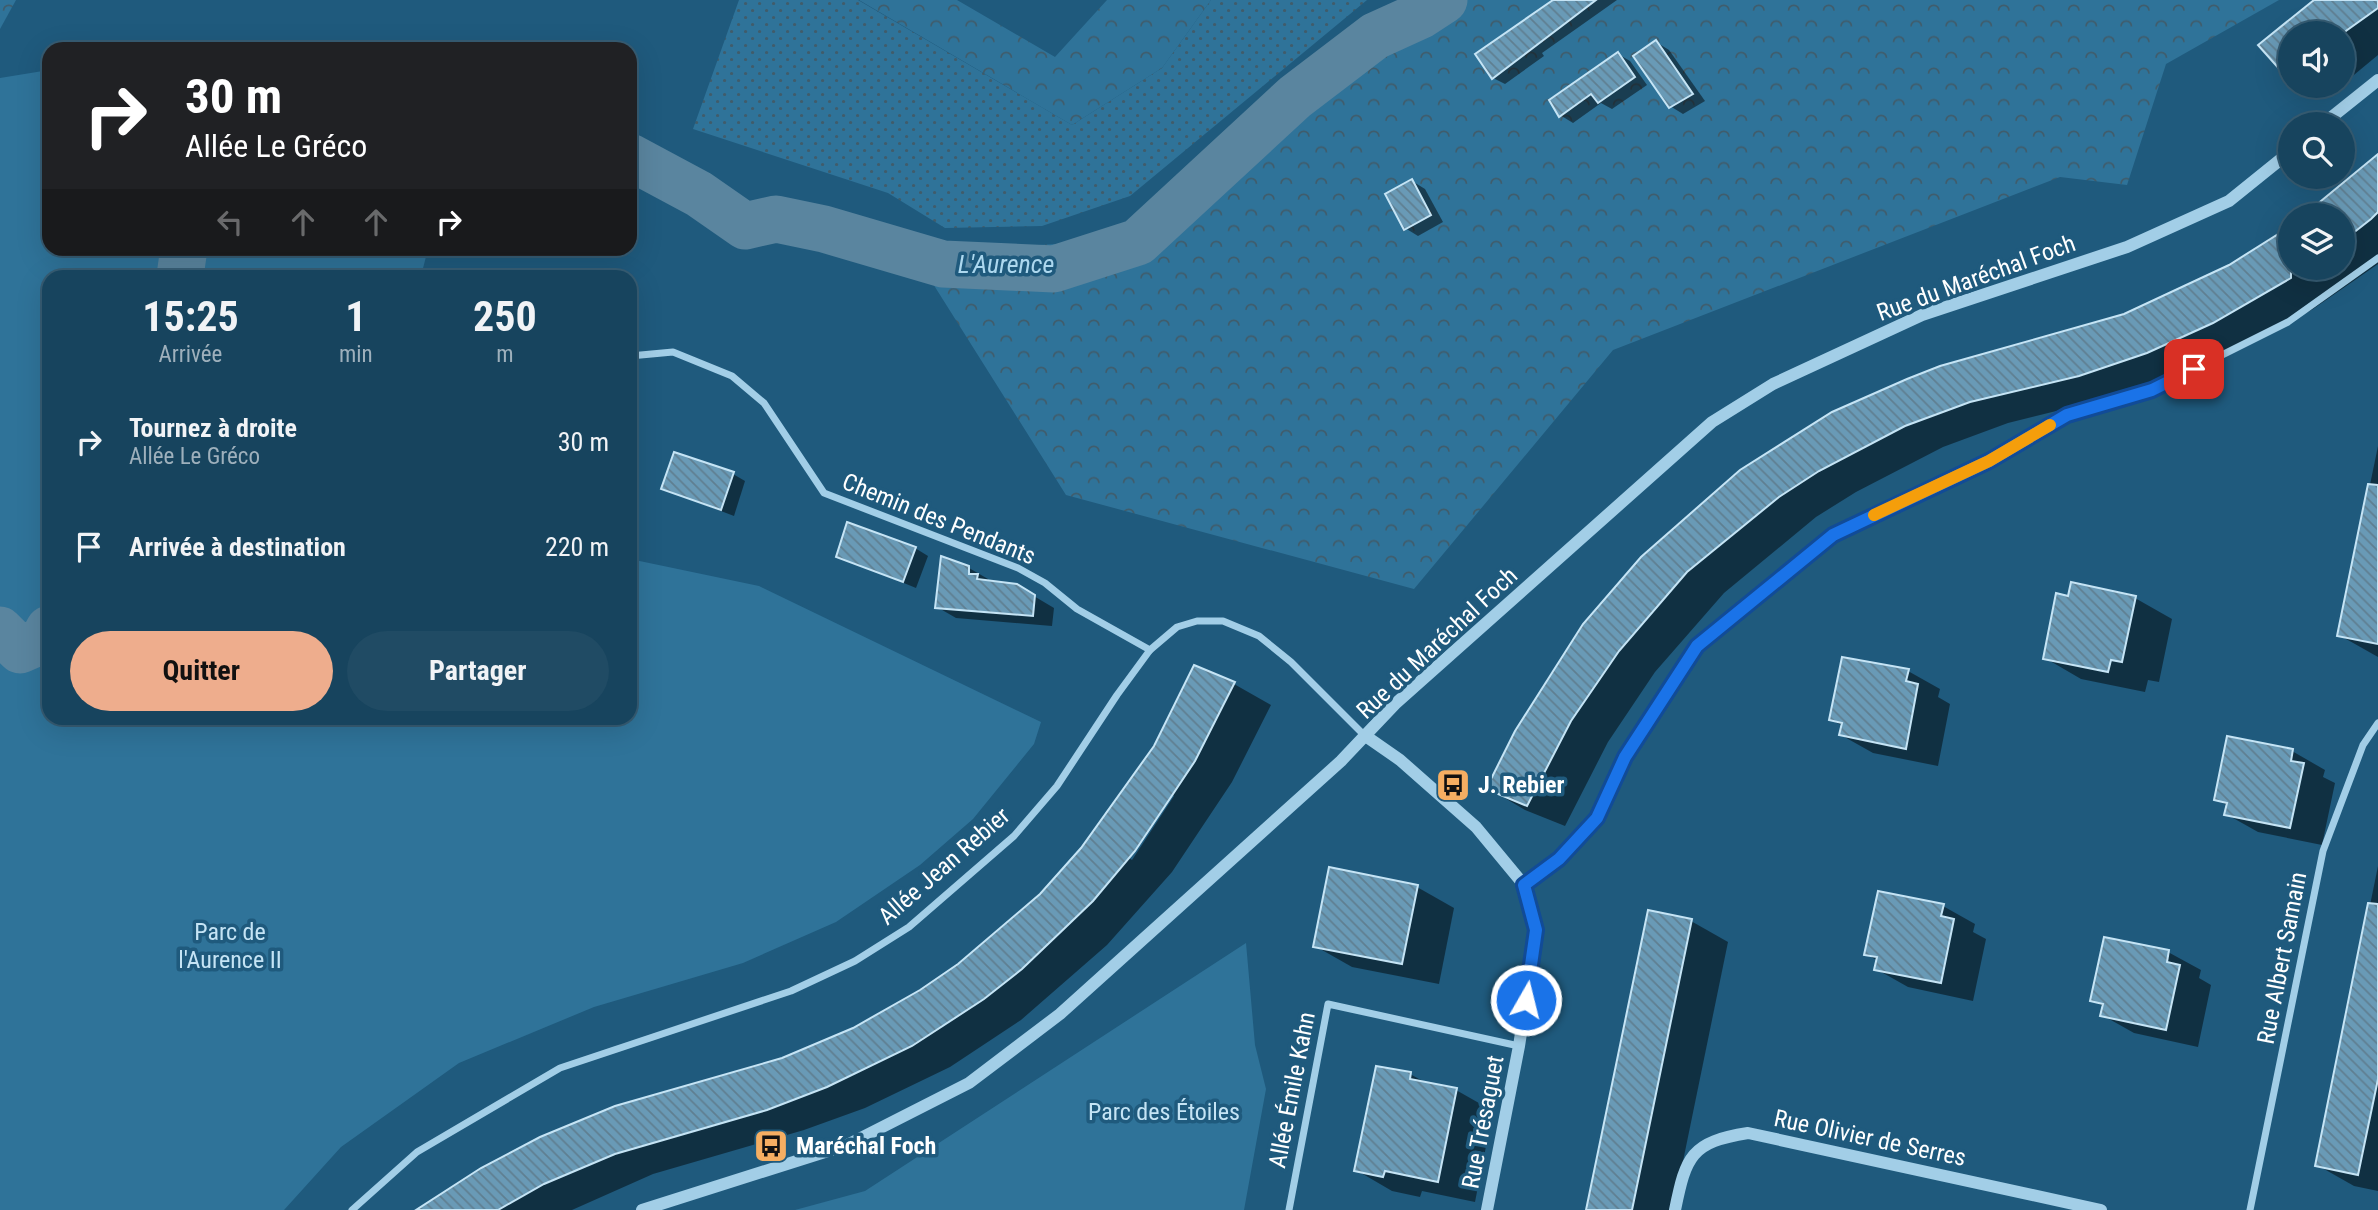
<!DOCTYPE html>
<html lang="fr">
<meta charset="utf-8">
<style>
body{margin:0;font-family:"Roboto Condensed",sans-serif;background:#204b64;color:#f1f3f6;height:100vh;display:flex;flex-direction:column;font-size:26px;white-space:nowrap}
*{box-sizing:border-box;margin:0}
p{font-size:23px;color:#9eb0bc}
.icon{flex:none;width:38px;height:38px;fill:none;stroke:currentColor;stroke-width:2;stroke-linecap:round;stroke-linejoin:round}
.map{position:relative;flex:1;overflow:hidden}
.drawer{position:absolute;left:42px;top:270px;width:595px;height:455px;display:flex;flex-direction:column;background:#17445e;border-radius:21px;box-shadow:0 7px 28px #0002,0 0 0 2px #365c73}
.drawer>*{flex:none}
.hud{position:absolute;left:42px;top:42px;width:595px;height:214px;border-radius:21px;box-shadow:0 7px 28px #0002,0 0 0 2px #365c73;background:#202124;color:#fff;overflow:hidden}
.buttons{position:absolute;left:2278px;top:21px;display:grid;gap:14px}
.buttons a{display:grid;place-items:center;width:77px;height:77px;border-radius:50%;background:#17445e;box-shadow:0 7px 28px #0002,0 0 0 2px #365c73;font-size:35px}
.pin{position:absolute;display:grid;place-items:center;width:60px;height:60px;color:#fff;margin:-30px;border-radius:14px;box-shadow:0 4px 10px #0006}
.me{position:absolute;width:77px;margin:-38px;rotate:8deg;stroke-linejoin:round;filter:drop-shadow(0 0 5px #0008)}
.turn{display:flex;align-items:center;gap:24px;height:147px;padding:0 28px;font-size:32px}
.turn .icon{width:91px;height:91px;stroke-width:2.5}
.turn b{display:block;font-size:49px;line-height:60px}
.lanes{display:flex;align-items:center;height:66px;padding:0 28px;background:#0003;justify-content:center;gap:35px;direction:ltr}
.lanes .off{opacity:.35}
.eta{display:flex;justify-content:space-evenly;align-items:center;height:119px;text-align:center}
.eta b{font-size:42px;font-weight:700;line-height:49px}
.cta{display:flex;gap:14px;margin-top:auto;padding:14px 28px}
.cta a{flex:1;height:80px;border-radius:42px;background:#eead8d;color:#111;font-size:28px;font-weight:700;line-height:80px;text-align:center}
.cta a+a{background:#204b64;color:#f1f3f6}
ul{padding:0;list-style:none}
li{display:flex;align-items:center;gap:21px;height:105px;padding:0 28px}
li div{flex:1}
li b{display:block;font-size:26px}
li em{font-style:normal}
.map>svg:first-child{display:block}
</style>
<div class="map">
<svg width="2378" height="1210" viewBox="0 0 2378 1210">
<defs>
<pattern id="grass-dots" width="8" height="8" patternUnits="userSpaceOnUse" patternTransform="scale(1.75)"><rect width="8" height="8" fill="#2f7399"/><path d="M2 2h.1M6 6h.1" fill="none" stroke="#405c6b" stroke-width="1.8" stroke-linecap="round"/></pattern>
<pattern id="forest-crowns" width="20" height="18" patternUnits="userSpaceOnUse" patternTransform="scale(1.75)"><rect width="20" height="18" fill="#2f7399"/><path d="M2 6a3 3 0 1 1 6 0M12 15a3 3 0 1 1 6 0" fill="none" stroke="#405c6b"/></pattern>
<pattern id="building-back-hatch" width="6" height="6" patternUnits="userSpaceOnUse" patternTransform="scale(1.75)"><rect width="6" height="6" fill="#699ab6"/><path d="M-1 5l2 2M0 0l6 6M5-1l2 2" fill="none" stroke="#5f7f91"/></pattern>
</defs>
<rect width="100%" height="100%" fill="#1f5a7d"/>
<path fill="url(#grass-dots)" d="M 739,0 L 858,0 L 1072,125 L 1162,68 L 1211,0 L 1367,0 L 1130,196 L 1042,226 L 945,228 L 888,193 L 693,129 Z"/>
<g fill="url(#forest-crowns)">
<path d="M 0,0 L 16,0 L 0,29 Z"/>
<path d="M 859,0 L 957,0 L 1055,57 L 1107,0 L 1211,0 L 1162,68 L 1072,125 Z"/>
<path d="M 1401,0 L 2279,0 L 2166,64 L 2127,185 L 2060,177 L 1613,350 L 1414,589 L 1066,495 L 913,252 L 1075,243 L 1141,219 Z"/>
</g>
<g fill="#2f7399">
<path d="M 49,70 L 49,248 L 428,249 L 421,276 L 49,276 L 49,718 L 630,718 L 630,559 L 759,586 L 1041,722 L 1034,744 L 973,819 L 920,865 L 836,922 L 743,963 L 594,1007 L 459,1063 L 341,1147 L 284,1210 L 0,1210 L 0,78 Z"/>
<path d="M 1246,943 L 1255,1045 L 1266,1089 L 1244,1210 L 795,1210 L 865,1191 Z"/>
</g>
<g fill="#0007" fill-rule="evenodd">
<path d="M 1556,0 L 1617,0 L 1542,53 L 1544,56 L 1505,84 L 1493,78 Z"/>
<path d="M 2317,0 L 2378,0 L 2378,55 L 2343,84 L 2343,33 L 2291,33 L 2261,46 Z"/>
<path d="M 1656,42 L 1669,50 L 1705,101 L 1683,114 L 1670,106 Z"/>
<path d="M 1618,54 L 1630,61 L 1647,85 L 1612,109 L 1601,103 L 1573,123 L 1560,115 Z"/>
<path d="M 2304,86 L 2341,86 L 2326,98 Z"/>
<path d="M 2378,154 L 2378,264 L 2313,309 L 2250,344 L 2184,373 L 2117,396 L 2008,423 L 1943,447 L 1856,492 L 1816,517 L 1724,593 L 1655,672 L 1608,742 L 1565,826 L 1525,810 L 1488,788 L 1547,679 L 1584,625 L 1642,558 L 2072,333 L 2174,295 L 2291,268 L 2343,268 L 2343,215 L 2307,215 Z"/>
<path d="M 1412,181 L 1425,189 L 1443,222 L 1418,236 L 1405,228 Z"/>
<path d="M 2378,446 L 2378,657 L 2339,635 Z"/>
<path d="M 733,474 L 745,481 L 734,516 L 663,489 Z"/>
<path d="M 915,548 L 928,556 L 916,588 L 838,556 Z"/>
<path d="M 969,568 L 988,579 L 988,582 L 1017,586 L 1054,608 L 1052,626 L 956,618 L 937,607 Z"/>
<path d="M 2069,598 L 2135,598 L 2172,619 L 2159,682 L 2148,680 L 2145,692 L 2081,679 L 2045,658 Z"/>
<path d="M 1194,667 L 1234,684 L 1271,705 L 1232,782 L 1172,872 L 1107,945 L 1021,1020 L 950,1067 L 865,1108 L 804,1130 L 653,1174 L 572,1210 L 421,1210 L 854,1029 L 921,991 L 995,937 L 1041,895 L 1083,849 L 1156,747 ZM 1172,794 L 1174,796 L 1132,860 L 1129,858 Z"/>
<path d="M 1908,671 L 1940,689 L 1938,697 L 1950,704 L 1938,766 L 1873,753 L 1841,735 L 1843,726 L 1831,720 Z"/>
<path d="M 2292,751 L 2325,770 L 2323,777 L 2335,783 L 2322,845 L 2258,832 L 2226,814 L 2228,806 L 2216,799 Z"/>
<path d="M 2378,866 L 2378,1191 L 2354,1186 L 2317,1165 Z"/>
<path d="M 1417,887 L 1454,908 L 1439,984 L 1352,967 L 1315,946 Z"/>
<path d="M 1943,906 L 1975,924 L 1973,932 L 1986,939 L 1973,1001 L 1908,987 L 1876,969 L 1878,961 L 1866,954 Z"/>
<path d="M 1691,921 L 1728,942 L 1673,1210 L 1588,1210 Z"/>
<path d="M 2168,952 L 2201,970 L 2199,978 L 2211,985 L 2198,1047 L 2134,1033 L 2102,1015 L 2104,1007 L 2092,1000 Z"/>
<path d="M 1410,1074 L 1428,1084 L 1456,1090 L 1493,1111 L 1475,1202 L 1422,1191 L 1420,1197 L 1392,1191 L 1356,1170 Z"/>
</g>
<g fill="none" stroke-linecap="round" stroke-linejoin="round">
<g stroke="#5a859f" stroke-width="47">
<path d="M 630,157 L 699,194 L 745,226 L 776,219 L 824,229 L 943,264 L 1054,269 L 1138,242 L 1295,97 L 1375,36 L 1421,15 L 1444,0"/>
<path d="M 180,276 L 184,248"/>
<path d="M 0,630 L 20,650 L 43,640 L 49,629"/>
</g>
</g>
<g fill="url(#building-back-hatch)" stroke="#c5e4f5" stroke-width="2">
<path d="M 1553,0 L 1596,0 L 1492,79 L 1475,54 Z"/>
<path d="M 2314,0 L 2378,0 L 2378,8 L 2343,33 L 2291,33 L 2291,82 L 2258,45 Z"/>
<path d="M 1656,40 L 1693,94 L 1669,108 L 1633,56 Z"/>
<path d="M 1618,52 L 1635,77 L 1598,103 L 1591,94 L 1559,117 L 1549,100 Z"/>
<path d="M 2378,154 L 2378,212 L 2371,219 L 2343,241 L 2343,215 L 2304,215 Z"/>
<path d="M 1412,179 L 1431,215 L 1404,230 L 1385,194 Z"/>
<path d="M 2291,226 L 2291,278 L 2213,323 L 2147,353 L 2079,376 L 1970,402 L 1905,426 L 1819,471 L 1779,497 L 1687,572 L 1619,651 L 1571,721 L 1527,806 L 1486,789 L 1515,731 L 1583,624 L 1641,557 L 1740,470 L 1832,412 L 1907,379 L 1940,366 L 2124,314 L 2229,265 Z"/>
<path d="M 674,452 L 734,472 L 721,510 L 661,489 Z"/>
<path d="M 2368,484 L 2378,485 L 2378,644 L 2337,636 Z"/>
<path d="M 847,522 L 916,547 L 903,582 L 836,557 Z"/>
<path d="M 941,556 L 969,566 L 969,574 L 978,574 L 977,579 L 1017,584 L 1035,595 L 1033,616 L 935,608 Z"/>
<path d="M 2071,582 L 2136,596 L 2122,662 L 2111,660 L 2108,672 L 2043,659 L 2056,593 L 2068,596 Z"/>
<path d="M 1842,657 L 1909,669 L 1906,681 L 1918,684 L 1906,749 L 1839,735 L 1842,723 L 1829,720 Z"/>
<path d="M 1194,665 L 1235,682 L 1195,761 L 1135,851 L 1093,901 L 1022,969 L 984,999 L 912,1046 L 827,1087 L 767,1110 L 615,1154 L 544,1184 L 498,1210 L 416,1210 L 481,1168 L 540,1137 L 615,1106 L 782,1058 L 853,1028 L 920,990 L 958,964 L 1040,894 L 1081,848 L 1154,746 Z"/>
<path d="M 2227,736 L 2293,749 L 2291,761 L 2304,763 L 2290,828 L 2224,815 L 2227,803 L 2214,800 Z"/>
<path d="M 1329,867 L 1418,885 L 1402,964 L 1313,947 Z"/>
<path d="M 1878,891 L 1944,904 L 1941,916 L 1954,919 L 1941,983 L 1874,970 L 1877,957 L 1864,955 Z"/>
<path d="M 2368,903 L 2378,904 L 2378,1079 L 2358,1175 L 2315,1166 Z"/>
<path d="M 1648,910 L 1692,919 L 1632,1210 L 1586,1210 Z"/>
<path d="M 2104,937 L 2169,950 L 2167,962 L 2180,965 L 2166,1030 L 2100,1016 L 2103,1004 L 2090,1001 Z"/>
<path d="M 1376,1066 L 1411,1072 L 1410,1079 L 1457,1088 L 1438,1182 L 1385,1171 L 1383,1177 L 1354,1171 Z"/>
</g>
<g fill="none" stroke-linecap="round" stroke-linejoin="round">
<g stroke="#a2cee7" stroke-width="7">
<path d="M 630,356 L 673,352 L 732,376 L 764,403 L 824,493 L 1018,568 L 1045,583 L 1077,609 L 1150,650"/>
<path d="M 1524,885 L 1559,859 L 1597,818 L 1625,757 L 1697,646 L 1833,535 L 1989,461 L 2067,415 L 2152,390 L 2288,322 L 2378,258"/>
<path d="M 352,1210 L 417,1152 L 560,1068 L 791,991 L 855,961 L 909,927 L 1014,836 L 1057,786 L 1117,695 L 1150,650 L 1177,627 L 1197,621 L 1223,621 L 1259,636 L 1291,662 L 1366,737"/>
<path d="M 1289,1210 L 1328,1004 L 1519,1046"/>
<path d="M 2250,1210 L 2323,851 L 2363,745 L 2378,723"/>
</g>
<g stroke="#a2cee7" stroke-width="12">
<path d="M 2323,124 L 2378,80"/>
<path d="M 1367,737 L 1400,760 L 1476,827 L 1524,885 L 1537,931 L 1519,1046 L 1487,1210"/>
<path d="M 642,1210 L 847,1145 L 969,1083 L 1060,1014 L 1341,761 L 1395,704 L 1712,422 L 1773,384 L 1922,315 L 2127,247 L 2229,201 L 2291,151"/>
<path d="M 1675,1210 C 1686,1156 1691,1142 1748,1133 L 2101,1210"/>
</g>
</g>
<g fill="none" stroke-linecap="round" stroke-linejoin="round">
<g stroke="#114b97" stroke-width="18">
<path id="route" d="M 1526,1000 L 1536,930 L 1524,885 L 1559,859 L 1597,818 L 1625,757 L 1697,646 L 1833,535 L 1989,461 L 2067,415 L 2152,390 L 2194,369"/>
</g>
<use href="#route" stroke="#1a73e8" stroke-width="12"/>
<path stroke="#f59e0b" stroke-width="12" d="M 1874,515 L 1989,461 L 2050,425"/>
</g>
<defs>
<g id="bus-square" transform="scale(1.75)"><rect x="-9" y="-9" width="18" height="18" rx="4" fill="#f5ae62" stroke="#1f5a7d"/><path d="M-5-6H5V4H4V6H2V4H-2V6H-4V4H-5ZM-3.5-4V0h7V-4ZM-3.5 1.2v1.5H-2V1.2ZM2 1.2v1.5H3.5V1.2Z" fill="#111"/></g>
</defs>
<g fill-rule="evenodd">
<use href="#bus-square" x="1453" y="785"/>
<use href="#bus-square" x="771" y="1146"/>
</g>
<g text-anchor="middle" stroke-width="7" stroke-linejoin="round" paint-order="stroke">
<g font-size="24" fill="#fff" stroke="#1f5a7d">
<text transform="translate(1976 278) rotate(-20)" y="8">Rue du Maréchal Foch</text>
<text transform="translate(939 519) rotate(22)" y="8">Chemin des Pendants</text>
<text transform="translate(1437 643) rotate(-43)" y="8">Rue du Maréchal Foch</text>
<text transform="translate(944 866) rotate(-41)" y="8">Allée Jean Rebier</text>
<text transform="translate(2282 958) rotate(-79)" y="8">Rue Albert Samain</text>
<text transform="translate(1292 1090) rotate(-79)" y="8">Allée Émile Kahn</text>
<text transform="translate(1483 1122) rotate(-79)" y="8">Rue Trésaguet</text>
<text transform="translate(1870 1138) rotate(12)" y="8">Rue Olivier de Serres</text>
</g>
<g font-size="24" font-weight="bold" fill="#fff" stroke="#1f5a7d" text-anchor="start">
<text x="1478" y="793">J. Rebier</text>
<text x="796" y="1154">Maréchal Foch</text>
</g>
<g font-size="24" fill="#c5e4f5" stroke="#1f5a7d">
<text x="230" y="940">Parc de<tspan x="230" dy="28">l'Aurence II</tspan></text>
<text x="1164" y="1120">Parc des Étoiles</text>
</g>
<g font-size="26" font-style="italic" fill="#add8ef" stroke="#1f5a7d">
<text x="1006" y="273">L'Aurence</text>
</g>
</g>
</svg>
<div class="buttons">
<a><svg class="icon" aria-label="sound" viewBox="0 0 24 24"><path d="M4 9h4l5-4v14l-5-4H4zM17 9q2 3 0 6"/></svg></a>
<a><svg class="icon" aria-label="search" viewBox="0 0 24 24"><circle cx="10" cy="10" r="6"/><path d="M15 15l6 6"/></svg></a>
<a><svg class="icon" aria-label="layers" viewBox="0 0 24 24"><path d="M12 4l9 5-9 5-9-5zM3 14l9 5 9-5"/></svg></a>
</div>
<div class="pin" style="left:2194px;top:369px;background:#d93025"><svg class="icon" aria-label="arrive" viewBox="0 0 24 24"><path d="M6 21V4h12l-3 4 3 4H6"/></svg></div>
<svg class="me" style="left:1526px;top:1000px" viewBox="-20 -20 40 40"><circle r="17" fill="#1a73e8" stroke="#fff" stroke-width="3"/><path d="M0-11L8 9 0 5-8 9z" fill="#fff"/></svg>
<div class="hud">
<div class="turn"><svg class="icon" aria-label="right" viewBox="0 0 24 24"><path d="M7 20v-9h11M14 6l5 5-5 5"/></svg><div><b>30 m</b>Allée Le Gréco</div></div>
<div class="lanes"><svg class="icon off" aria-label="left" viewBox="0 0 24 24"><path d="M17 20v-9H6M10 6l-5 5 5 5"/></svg><svg class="icon off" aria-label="ahead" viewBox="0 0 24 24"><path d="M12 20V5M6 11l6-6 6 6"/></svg><svg class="icon off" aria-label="ahead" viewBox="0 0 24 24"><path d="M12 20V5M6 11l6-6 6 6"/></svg><svg class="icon" aria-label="right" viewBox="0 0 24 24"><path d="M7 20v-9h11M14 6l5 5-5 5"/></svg></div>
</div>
<section class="drawer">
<div class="eta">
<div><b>15:25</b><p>Arrivée</p></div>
<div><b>1</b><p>min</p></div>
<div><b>250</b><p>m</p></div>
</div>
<ul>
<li><svg class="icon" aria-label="right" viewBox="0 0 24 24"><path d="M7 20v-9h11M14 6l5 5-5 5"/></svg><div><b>Tournez à droite</b><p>Allée Le Gréco</p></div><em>30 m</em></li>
<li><svg class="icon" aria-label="arrive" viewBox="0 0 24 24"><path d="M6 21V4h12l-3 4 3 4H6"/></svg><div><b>Arrivée à destination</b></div><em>220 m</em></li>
</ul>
<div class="cta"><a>Quitter</a><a>Partager</a></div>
</section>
</div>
